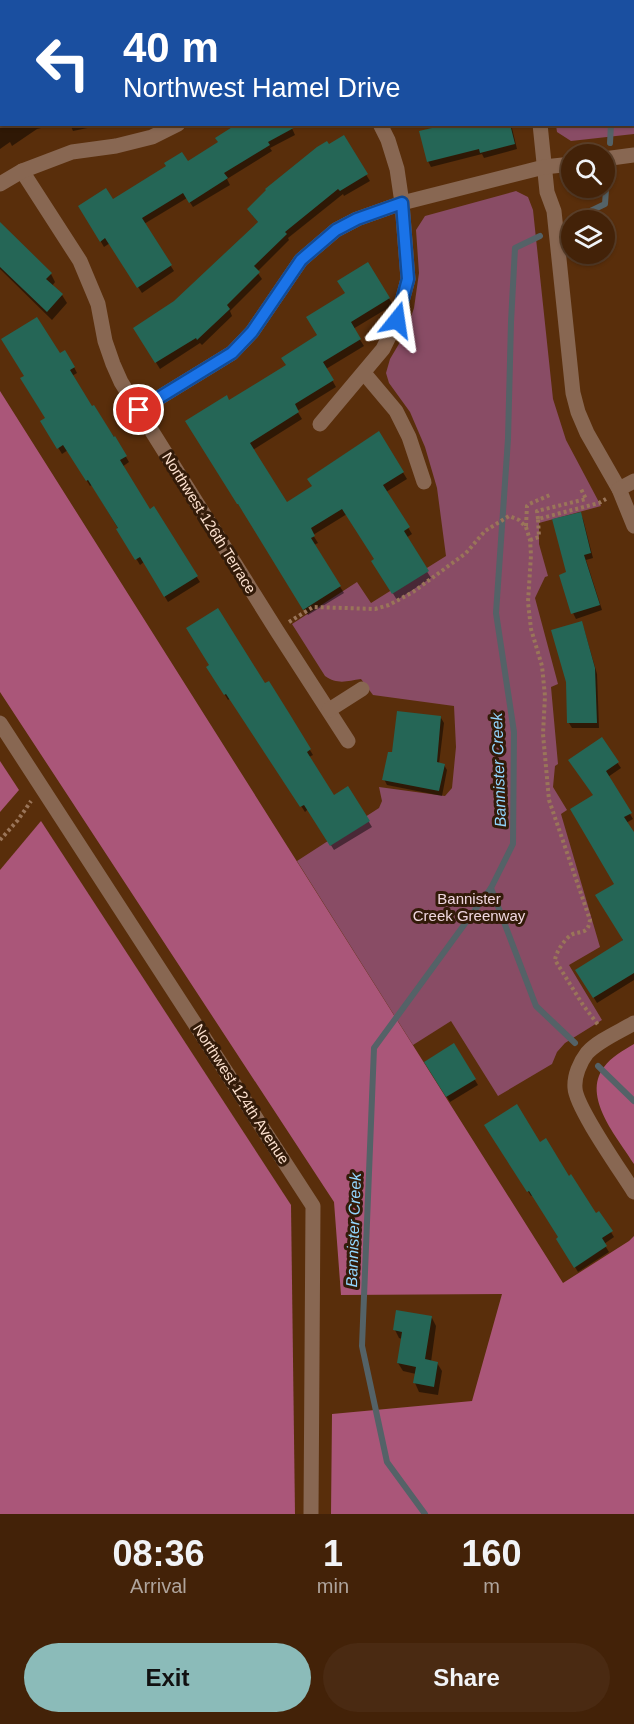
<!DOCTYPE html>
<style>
body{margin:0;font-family:Helvetica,sans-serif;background:#4a2a12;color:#f1f3f6;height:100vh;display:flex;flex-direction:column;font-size:22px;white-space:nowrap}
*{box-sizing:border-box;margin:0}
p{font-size:20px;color:#afa49c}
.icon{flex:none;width:33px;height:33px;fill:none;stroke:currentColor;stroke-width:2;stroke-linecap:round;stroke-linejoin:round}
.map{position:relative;height:1514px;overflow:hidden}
.side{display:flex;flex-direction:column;background:#432208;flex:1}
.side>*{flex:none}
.guide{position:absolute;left:0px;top:0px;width:634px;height:126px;box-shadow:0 2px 4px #0004,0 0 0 2px #5b3f29;background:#1a4fa0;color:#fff;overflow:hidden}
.tools{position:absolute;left:561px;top:144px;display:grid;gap:12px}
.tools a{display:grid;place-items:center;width:54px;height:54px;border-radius:50%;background:#432208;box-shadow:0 2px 4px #0004,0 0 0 2px #5b3f29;font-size:30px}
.pin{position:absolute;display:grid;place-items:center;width:51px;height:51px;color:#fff;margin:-26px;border:3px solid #fff;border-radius:50%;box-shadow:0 2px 6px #0007}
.me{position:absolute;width:66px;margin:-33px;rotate:15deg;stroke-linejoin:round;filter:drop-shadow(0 0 4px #0008)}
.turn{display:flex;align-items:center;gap:21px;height:126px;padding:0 24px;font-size:27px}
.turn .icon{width:78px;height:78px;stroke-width:2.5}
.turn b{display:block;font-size:42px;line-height:51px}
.eta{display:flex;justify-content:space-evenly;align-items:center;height:102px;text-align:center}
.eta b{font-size:36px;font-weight:700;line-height:42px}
.primary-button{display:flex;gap:12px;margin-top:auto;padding:12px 24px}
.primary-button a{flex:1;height:69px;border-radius:36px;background:#8bbbb9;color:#111;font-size:24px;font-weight:700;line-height:69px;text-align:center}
.primary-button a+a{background:#4a2a12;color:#f1f3f6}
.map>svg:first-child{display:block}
</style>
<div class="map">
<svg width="634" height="1514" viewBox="0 0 634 1514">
<rect width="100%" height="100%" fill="#592e0b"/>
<g fill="#894c65">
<path d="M 546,0 L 634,0 L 634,134 L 571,141 L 557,132 L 556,125 L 633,124 L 633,2 L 544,1 Z"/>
<path d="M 516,191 L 528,197 L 533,210 L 553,399 L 566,440 L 601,506 L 539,523 L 539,544 L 548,576 L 545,577 L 535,598 L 558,684 L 551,687 L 558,764 L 555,766 L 553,787 L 567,810 L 561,814 L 600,947 L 569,965 L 602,1020 L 565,1043 L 557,1052 L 552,1064 L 498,1096 L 451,1021 L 413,1045 L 297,861 L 379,808 L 382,801 L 379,787 L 445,796 L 452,788 L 456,747 L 454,706 L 373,695 L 361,679 C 347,681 338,685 325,676 L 292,624 L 357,582 L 371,603 L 446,556 L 437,488 L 425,447 L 410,412 L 389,383 L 386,373 L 390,359 L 406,332 L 414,308 L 419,273 L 416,230 L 425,216 Z"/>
</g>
<g fill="#aa5679">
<path d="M 0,391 L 563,1283 L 629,1241 L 634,1236 L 634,1514 L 331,1514 L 332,1414 L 472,1401 L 502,1294 L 341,1295 L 334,1202 L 0,692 Z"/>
<path d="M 0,761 L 19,790 L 0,812 Z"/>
<path d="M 41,821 L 291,1205 L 295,1514 L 0,1514 L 0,870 Z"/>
<path d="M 634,1044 L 634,1164 C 618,1138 581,1097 604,1067 C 611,1057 624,1050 634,1044 Z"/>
</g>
<g fill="#0007">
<path d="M 200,0 L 264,0 L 261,2 L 198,2 Z"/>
<path d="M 367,0 L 408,0 L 409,2 L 364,2 Z"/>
<path d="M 540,0 L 566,0 L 563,2 L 540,2 Z"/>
<path d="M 2,94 L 2,124 L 58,124 L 37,129 L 12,146 L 10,142 L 0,149 L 0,95 Z"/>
<path d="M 70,124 L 97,124 L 97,126 L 73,131 Z"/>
<path d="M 290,124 L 295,135 L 270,148 L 272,151 L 227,179 L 230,185 L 193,207 L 187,198 L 144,224 L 174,271 L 142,293 L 110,243 L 104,247 L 80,206 L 113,201 L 187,163 L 220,143 Z"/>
<path d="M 430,124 L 511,124 L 517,149 L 484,158 L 482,154 L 431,167 L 428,161 L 433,130 Z"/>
<path d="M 350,149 L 370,181 L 344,196 L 343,194 L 288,238 L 289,240 L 257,272 L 262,279 L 230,311 L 232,316 L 202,345 L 200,343 L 160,369 L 135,328 L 175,302 L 259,223 L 252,215 Z"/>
<path d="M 0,228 L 51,274 L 55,282 L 52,286 L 62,295 L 67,303 L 52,320 L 0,269 Z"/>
<path d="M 368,264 L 393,305 L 353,329 L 364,346 L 326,369 L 336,387 L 297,411 L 302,419 L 253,450 L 286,504 L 314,487 L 379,433 L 407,479 L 386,492 L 412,534 L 406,538 L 431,578 L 397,600 L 373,561 L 376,560 L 347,514 L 313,535 L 318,543 L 314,545 L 344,593 L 308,615 L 243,509 L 242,510 L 187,422 L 229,402 L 287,366 L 319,336 Z"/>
<path d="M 59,355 L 74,367 L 77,373 L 72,376 L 92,408 L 115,438 L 129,462 L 122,467 L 149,511 L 153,508 L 200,582 L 168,602 L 144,562 L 140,565 L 92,485 L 90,486 L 68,450 L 62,454 L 42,421 L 47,418 Z"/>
<path d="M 580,513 L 583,519 L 593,558 L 586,560 L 602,610 L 576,619 L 573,613 L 567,573 Z"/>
<path d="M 581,623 L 584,629 L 597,674 L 599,728 L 572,728 L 569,723 Z"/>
<path d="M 208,667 L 264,685 L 288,714 L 313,755 L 309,757 L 334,797 L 348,788 L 372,827 L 334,850 L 308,809 L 305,812 L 258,739 L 231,698 L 228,700 Z"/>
<path d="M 441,718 L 444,723 L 439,764 L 444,765 L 447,770 L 442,796 L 387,785 L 384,779 L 393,754 Z"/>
<path d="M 601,739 L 621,768 L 608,777 L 633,819 L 626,823 L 634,835 L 634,980 L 597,1003 L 577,970 L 623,942 L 622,940 L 624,939 L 616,884 L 594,796 Z"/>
<path d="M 454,1046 L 478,1085 L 450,1102 L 426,1063 Z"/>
<path d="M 489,1131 L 539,1144 L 569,1178 L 595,1215 L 599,1213 L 614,1237 L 604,1244 L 609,1252 L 578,1272 L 558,1239 L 560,1238 L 533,1195 L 531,1196 Z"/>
<path d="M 432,1318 L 436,1326 L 431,1362 L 437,1363 L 442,1371 L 438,1395 L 419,1392 L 415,1383 L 416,1374 L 403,1371 L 398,1363 L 402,1339 L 399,1338 L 395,1330 Z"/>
</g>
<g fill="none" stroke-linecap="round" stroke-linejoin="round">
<g stroke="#546267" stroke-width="6">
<path d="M 633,45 L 634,44"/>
<path d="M 610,143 L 611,124"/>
<path d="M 572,220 L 605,204 L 607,175"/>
<path d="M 491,888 L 536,1006 L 575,1043"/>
<path d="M 598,1066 L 634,1101"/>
<path d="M 425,1514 L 387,1462 L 362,1346 L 374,1048 L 491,888 L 513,844 L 514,732 L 496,613 L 508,439 L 511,322 L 515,248 L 540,236"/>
</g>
</g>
<g fill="#256656">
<path d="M 237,124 L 301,124 L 268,142 L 270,145 L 224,173 L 228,178 L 189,203 L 183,193 L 142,218 L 172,265 L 137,288 L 105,238 L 100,242 L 78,206 L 106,188 L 113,199 L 166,166 L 164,163 L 182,152 L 188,161 L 218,142 L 215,138 Z"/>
<path d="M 449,124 L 510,124 L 515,144 L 480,153 L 479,149 L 427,162 L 419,131 Z"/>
<path d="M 344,135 L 368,174 L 340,191 L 338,189 L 285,232 L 287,234 L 254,266 L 260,272 L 227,305 L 230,309 L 197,340 L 196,338 L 155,363 L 133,328 L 174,301 L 258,222 L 247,209 L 266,190 L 265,189 L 317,147 L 327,141 L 329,144 Z"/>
<path d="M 0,222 L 52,273 L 46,279 L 63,294 L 47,312 L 0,267 Z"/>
<path d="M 368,262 L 390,298 L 351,322 L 361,339 L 323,362 L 334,380 L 295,404 L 299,412 L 250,443 L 287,502 L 312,486 L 307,479 L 379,431 L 404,472 L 383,485 L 410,527 L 404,531 L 429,571 L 392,594 L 371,561 L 374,559 L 342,509 L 311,528 L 315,536 L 311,538 L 341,586 L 303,610 L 238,504 L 237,504 L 185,421 L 227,395 L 229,400 L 286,365 L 281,358 L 317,335 L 306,317 L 345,293 L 337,281 Z"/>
<path d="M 37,317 L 60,353 L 65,350 L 75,367 L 70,370 L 92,406 L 94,405 L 114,437 L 115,436 L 127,456 L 120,460 L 150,509 L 154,506 L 198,576 L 164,597 L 140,557 L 135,560 L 116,529 L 118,528 L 88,480 L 86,481 L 63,445 L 57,449 L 40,421 L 45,418 L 20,378 L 24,376 L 1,339 Z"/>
<path d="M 581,512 L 591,553 L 584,555 L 600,605 L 571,614 L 559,575 L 566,572 L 552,519 Z"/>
<path d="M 218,608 L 265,683 L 269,681 L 289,713 L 311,749 L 307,752 L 334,795 L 348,786 L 370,821 L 330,846 L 304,805 L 300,807 L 226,694 L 224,695 L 206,667 L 209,665 L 186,628 Z"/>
<path d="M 582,621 L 595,668 L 597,723 L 567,723 L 566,682 L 551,630 Z"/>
<path d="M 397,711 L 441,716 L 437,762 L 445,764 L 439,791 L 382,780 L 388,752 L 392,752 Z"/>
<path d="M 602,737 L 619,762 L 606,771 L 632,813 L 624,817 L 634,832 L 634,973 L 593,998 L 575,970 L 623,940 L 595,895 L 614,884 L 570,809 L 593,795 L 568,760 Z"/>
<path d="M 454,1043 L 476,1079 L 446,1097 L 424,1062 Z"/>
<path d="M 517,1104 L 540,1142 L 546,1138 L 569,1176 L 571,1174 L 596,1213 L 599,1211 L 613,1231 L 602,1238 L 607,1246 L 574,1268 L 556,1239 L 558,1237 L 529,1191 L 527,1192 L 484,1125 Z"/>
<path d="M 396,1310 L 432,1316 L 425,1359 L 438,1362 L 434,1387 L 413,1383 L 416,1367 L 397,1363 L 402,1332 L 393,1330 Z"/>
</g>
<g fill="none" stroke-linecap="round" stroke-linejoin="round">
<g stroke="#9a7559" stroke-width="4" stroke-dasharray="3 3" stroke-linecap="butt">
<path d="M 560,2 L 563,0"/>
<path d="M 538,519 L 537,511 L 586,499 L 580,487"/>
<path d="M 526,526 L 527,506 L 529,504 L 550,495"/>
<path d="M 530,540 L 539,537 L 538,519 L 599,503 L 606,499"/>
<path d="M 289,622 L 313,607 L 375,609 L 389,605 L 413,592 L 466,553 L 485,531 L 509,516 L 519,520 L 526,527 L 530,540 L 531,555 L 528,602 L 531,629 L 542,666 L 545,696 L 543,734 L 549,800 L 590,920 C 589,924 589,927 586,930 C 582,933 576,932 571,935 C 564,940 556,952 555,960 L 583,1005 L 599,1026"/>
<path d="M 0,840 L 18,820 L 31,801"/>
</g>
<g stroke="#886752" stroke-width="15">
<path d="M 497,0 L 498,2"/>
<path d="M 301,2 L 303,0"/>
<path d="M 540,124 L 547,192 L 554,211 L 573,393 L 578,412 L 587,433 L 619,489 L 634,526"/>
<path d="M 604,159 L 634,155"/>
<path d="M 22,171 L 80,261 L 98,304 L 105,341 L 113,364 L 121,382 L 277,631 L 348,741"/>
<path d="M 0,184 L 22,171 L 72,152 L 116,146 L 152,137 L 178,124"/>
<path d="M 364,373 L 396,411 L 409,437 L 424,482"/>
<path d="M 139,410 L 232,353 L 252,332 L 301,260 L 336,230 L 357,219 L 402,203 L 544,167 L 572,164"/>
<path d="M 320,424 L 383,349 L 397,320 L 408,279 L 402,203 L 397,169 L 388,140 L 380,124"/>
<path d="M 619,489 L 634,481"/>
<path d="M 329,710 L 362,689"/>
<path d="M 0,723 L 313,1206 L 311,1514"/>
<path d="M 634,1023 C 619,1032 599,1040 587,1053 C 580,1062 574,1076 575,1088 C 576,1108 621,1171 634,1192"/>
</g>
</g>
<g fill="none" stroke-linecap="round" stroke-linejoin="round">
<g stroke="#114b97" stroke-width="15">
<path id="route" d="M 139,410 L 232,353 L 252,332 L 301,260 L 336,230 L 357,219 L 402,203 L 408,279 L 397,320"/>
</g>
<use href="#route" stroke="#1a73e8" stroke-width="10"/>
</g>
<g text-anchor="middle" stroke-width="6" stroke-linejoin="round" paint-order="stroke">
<g font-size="15" fill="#fde1cf" stroke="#331b09">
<text transform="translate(209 523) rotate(58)" y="5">Northwest 126th Terrace</text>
<text transform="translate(241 1094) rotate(57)" y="5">Northwest 124th Avenue</text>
</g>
<g font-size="15" fill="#f0d7e0" stroke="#331b09">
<text x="469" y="904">Bannister<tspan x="469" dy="17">Creek Greenway</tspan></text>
</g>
<g font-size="16" font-style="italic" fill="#92d6fe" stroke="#331b09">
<text transform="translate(498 770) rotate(-92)" y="6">Bannister Creek</text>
<text transform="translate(353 1230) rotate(-88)" y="6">Bannister Creek</text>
</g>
</g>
</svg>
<div class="tools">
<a><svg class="icon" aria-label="search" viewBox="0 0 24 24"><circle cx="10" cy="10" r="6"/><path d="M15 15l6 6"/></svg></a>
<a><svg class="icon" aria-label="layers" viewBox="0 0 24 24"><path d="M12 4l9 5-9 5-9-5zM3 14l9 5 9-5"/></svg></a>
</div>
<div class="pin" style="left:139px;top:410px;background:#d93025"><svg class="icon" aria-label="arrive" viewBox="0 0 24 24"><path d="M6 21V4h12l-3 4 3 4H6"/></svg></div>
<svg class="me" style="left:397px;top:320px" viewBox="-20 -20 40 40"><path d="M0-17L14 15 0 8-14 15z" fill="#1a73e8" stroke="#fff" stroke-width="4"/></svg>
<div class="guide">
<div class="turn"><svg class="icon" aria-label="left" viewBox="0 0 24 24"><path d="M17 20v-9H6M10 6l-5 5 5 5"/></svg><div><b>40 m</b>Northwest Hamel Drive</div></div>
</div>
</div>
<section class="side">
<div class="eta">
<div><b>08:36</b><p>Arrival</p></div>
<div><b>1</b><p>min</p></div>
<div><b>160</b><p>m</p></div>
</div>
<div class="primary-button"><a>Exit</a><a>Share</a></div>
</section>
